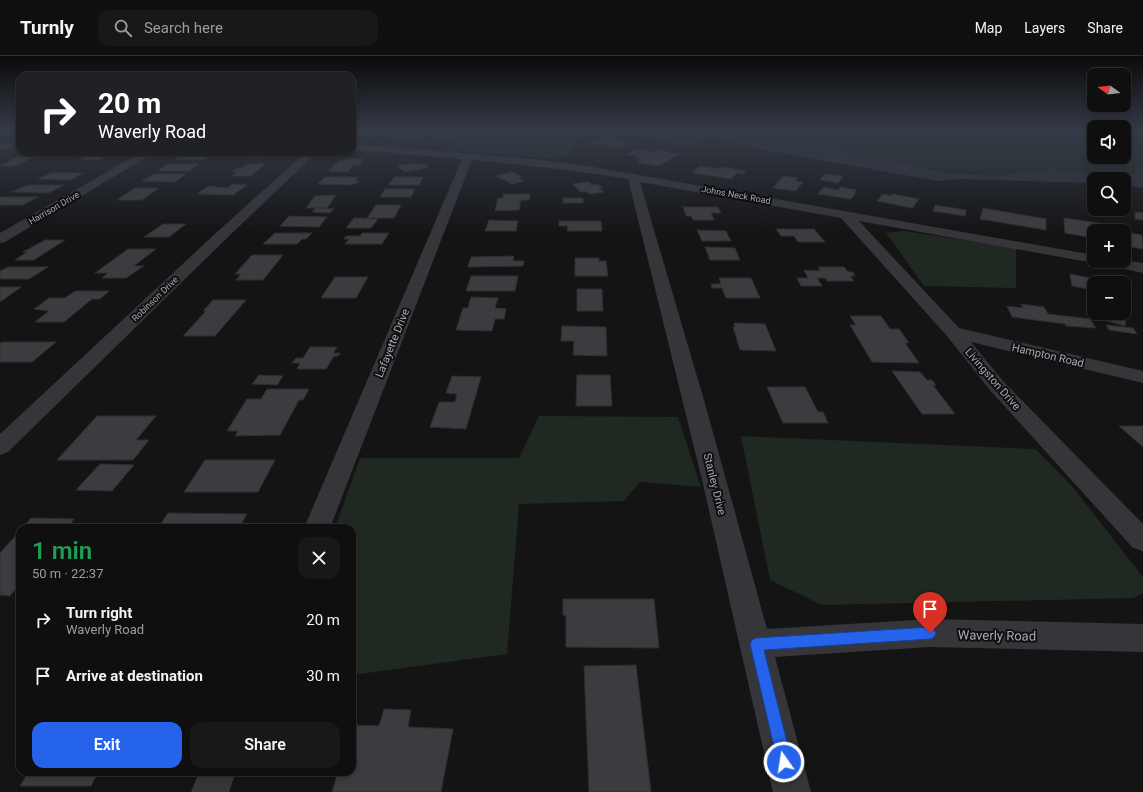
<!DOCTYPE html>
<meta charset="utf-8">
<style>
body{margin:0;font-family:Roboto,sans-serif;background:#181819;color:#f1f3f6;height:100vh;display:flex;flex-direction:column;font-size:15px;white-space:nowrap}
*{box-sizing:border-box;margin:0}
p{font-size:13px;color:#9b9c9f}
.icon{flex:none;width:22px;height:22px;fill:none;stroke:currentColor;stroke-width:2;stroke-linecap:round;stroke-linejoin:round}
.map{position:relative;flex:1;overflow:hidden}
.side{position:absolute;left:16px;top:468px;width:340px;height:252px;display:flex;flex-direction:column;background:#0f0f10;border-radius:12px;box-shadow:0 2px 6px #0003,0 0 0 1px #2f2f30}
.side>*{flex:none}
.top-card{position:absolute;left:16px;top:16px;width:340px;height:84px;border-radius:12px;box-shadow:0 2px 6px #0003,0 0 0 1px #2f2f30;background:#202124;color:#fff;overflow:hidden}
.needle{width:26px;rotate:284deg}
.tools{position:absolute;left:1087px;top:12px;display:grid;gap:8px}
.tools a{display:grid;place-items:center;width:44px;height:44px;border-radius:8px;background:#0f0f10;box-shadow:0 2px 6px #0003,0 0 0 1px #2f2f30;font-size:20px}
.pin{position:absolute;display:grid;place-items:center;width:34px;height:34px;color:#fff;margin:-41px -17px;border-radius:50% 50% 50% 0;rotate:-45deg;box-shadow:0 0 4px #0007}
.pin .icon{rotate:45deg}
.me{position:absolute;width:44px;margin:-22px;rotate:347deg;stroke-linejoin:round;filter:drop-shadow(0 0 3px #0008)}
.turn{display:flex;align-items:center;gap:14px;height:84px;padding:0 16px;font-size:18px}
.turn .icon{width:52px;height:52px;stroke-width:2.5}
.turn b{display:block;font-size:28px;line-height:34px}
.round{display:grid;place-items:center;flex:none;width:42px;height:42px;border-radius:12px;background:#181819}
.headline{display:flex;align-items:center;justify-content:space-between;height:68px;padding:0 16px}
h1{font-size:24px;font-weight:600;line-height:30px;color:#1e9e55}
.button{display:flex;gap:8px;margin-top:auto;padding:8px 16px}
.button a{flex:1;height:46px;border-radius:12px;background:#2563eb;color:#fff;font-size:16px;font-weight:600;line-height:46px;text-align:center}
.button a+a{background:#181819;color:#f1f3f6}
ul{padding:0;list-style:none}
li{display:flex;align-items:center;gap:12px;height:56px;padding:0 16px}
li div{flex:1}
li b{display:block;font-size:15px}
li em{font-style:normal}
header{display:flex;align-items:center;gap:24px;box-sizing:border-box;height:56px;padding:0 20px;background:#0f0f10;border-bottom:1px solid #2f2f30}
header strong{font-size:19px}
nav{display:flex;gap:22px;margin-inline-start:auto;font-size:14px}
.search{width:280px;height:36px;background:#181819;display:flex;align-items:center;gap:10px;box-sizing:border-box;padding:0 14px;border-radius:12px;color:#9b9c9f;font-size:15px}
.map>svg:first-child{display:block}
</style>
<header>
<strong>Turnly</strong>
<div class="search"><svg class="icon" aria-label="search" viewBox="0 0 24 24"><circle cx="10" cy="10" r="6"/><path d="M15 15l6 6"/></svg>Search here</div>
<nav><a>Map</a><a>Layers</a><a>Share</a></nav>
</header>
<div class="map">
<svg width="1143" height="736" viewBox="0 0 1143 736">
<rect width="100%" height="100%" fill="#141415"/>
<g fill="#202822">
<path d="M 475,75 L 584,75 L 568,99 L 558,103 L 446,94 Z"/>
<path d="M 609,75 L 690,75 L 713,81 L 685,89 L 640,81 L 631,77 Z"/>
<path d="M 728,75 L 1094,75 L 1094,101 L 1124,101 L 1124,75 L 1143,75 L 1143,112 L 1137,114 L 1136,117 L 1120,119 L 1032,115 L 1006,119 L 946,116 L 907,107 L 853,100 L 838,91 L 782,88 L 765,82 Z"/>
<path d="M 905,175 L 1016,192 L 1016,232 L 924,230 L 886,177 Z"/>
<path d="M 539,360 L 678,361 L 701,431 L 640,426 L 624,445 L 519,448 L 507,598 L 352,619 L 352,472 L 335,472 L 360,402 L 519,402 Z"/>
<path d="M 741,380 L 1035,393 L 1071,429 L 1143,521 L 1143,537 L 1133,542 L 822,549 L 770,524 Z"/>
</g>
<path fill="#2b2f38" d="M 690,75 L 728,75 L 765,82 L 782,88 L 838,91 L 853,100 L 907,107 L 947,117 L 1006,119 L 1032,115 L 1053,113 L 1100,119 L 1120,119 L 1136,117 L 1137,114 L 1143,112 L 1143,132 L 1124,129 L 1124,123 L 1094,123 L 1094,127 L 959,123 L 939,125 L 768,95 Z"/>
<g fill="#3b3c3f" stroke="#2f2e31">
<path d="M 358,75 L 378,75 L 369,80 L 352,78 Z"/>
<path d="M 393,76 L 413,78 L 416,76 L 428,77 L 419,84 L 384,81 Z"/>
<path d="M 447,76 L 464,78 L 452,86 L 435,84 Z"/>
<path d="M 604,81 L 623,83 L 619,85 L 627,87 L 620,91 L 589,87 L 596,82 L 601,83 Z"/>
<path d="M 635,93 L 656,97 L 659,94 L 679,98 L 658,110 L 637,106 L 641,103 L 636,102 L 637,100 L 627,99 Z"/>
<path d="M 95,96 L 114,96 L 98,104 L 79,104 Z"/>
<path d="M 256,96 L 275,96 L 277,99 L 255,102 L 250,98 Z"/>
<path d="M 184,98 L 212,98 L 204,104 L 175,104 Z"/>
<path d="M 17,101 L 34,101 L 16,110 L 0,110 Z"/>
<path d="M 346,103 L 364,103 L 359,109 L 354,109 L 347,116 L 328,115 L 339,105 Z"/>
<path d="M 413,107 L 416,109 L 422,108 L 429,110 L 427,111 L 428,112 L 405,116 L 397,110 Z"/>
<path d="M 168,108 L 198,108 L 189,115 L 158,115 Z"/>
<path d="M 247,108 L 265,108 L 251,120 L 232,120 L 237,116 L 232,116 L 237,112 L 242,112 Z"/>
<path d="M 700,110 L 721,113 L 723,111 L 746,115 L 743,118 L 737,117 L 731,123 L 693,117 L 695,116 L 693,115 Z"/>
<path d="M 512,116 L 522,121 L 518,122 L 524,125 L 512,128 L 496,120 Z"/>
<path d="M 51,117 L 83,117 L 70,124 L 38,123 Z"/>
<path d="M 154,118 L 186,118 L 175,126 L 142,125 Z"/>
<path d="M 825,118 L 843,120 L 838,127 L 820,124 Z"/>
<path d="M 783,120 L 798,122 L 795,125 L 803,126 L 796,135 L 773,132 Z"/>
<path d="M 325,121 L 358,121 L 355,125 L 359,125 L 357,127 L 351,129 L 318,128 Z"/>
<path d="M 394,121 L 423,121 L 419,129 L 389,129 Z"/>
<path d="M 589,126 L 593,129 L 597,128 L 602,132 L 599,133 L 604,136 L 590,138 L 585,135 L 581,136 L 572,128 Z"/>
<path d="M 232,128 L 247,129 L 233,139 L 197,138 L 208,130 L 228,132 Z"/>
<path d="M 28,129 L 64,129 L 49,137 L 12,136 Z"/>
<path d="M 824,131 L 838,134 L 840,131 L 856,134 L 854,137 L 856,137 L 851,143 L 818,138 Z"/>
<path d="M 135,132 L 159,132 L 142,144 L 117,144 Z"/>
<path d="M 385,133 L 415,133 L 411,141 L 380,141 Z"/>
<path d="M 503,138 L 530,138 L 529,144 L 521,144 L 519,154 L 495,155 L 498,142 L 503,142 Z"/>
<path d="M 885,138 L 891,140 L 892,138 L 919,143 L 912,152 L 877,145 L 882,139 Z"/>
<path d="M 336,139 L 327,152 L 306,152 L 315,140 Z"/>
<path d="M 0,141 L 38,141 L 23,149 L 0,149 Z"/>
<rect x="563" y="142" width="20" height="5"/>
<path d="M 376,149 L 401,149 L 394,162 L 367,162 Z"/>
<path d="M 935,149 L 966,154 L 965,160 L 933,155 Z"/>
<path d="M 683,151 L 718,151 L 721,157 L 711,157 L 714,164 L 693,164 L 691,160 L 686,160 Z"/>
<path d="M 316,152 L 334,153 L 330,157 L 312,156 Z"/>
<path d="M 983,152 L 1046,163 L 1046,174 L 980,163 Z"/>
<path d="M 1135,156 L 1143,157 L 1143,164 L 1135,163 Z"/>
<path d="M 289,160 L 327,161 L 319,171 L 280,170 Z"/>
<path d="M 354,162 L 378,163 L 371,172 L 346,172 Z"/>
<path d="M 1064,162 L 1106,168 L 1108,175 L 1095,173 L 1094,182 L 1065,177 Z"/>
<path d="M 489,164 L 518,165 L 516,175 L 485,175 Z"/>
<path d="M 559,165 L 601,165 L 602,175 L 567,175 L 568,170 L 559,170 Z"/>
<path d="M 163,168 L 186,168 L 169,181 L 144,181 Z"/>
<path d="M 776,173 L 814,173 L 825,186 L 798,186 L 794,180 L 781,180 Z"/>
<path d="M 697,174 L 726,175 L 731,185 L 702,185 Z"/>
<path d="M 1124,176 L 1142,179 L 1143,193 L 1127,190 Z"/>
<path d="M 275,177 L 312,177 L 306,183 L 302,183 L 297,188 L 263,188 Z"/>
<path d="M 362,177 L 389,177 L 382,188 L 345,188 L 349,183 L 344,183 L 346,180 L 360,180 Z"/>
<path d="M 45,184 L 65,184 L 34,204 L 15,204 L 27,196 L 23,196 Z"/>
<path d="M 705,191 L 735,192 L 740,204 L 710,204 Z"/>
<path d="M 128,193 L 156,193 L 134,210 L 144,210 L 126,222 L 102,222 L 108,217 L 95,217 Z"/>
<path d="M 252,199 L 283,199 L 263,224 L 236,224 L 241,218 L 235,218 Z"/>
<path d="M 514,200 L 513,205 L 524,205 L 523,210 L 468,211 L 471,201 Z"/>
<path d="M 575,202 L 599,202 L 599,205 L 606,205 L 608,220 L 575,220 Z"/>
<path d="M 8,211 L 48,211 L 29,223 L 0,223 L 0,215 Z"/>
<path d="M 818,211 L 844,211 L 848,216 L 853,216 L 855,220 L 850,220 L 854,225 L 827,225 L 825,222 L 817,222 L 822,230 L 801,230 L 797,222 L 808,222 L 804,214 L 820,215 Z"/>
<path d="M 1070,218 L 1106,225 L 1106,227 L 1094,227 L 1094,234 L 1072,230 Z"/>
<path d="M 471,220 L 518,220 L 515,235 L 466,235 Z"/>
<path d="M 335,221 L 368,221 L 356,242 L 321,242 Z"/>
<path d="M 719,222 L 751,222 L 760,242 L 726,242 L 722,232 L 712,232 L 711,228 L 721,228 Z"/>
<path d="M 0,231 L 21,231 L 0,246 Z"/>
<path d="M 577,233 L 602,233 L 603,255 L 577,255 Z"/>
<path d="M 75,235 L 109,235 L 100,243 L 92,243 L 64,266 L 35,266 L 49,255 L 34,253 L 49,242 L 65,242 Z"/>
<path d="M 471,241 L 498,242 L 495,252 L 506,253 L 504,263 L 495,263 L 492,275 L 456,274 L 463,252 L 468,252 Z"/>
<path d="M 213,244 L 246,244 L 215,280 L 183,280 L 206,255 L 203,255 Z"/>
<path d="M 1021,248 L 1044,251 L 1048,258 L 1090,263 L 1096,272 L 1066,270 L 1065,268 L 1012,261 L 1007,250 L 1023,252 Z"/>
<path d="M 1105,257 L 1126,261 L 1125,270 L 1104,264 Z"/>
<path d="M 850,260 L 881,260 L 890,273 L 899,273 L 909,287 L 905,287 L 919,307 L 872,306 L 850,269 L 856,269 Z"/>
<path d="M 734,267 L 765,268 L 776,295 L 740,294 L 733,271 L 735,271 Z"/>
<path d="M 1106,269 L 1133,272 L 1137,278 L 1109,274 Z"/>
<path d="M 562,270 L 606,271 L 607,300 L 573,299 L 574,285 L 561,285 Z"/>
<path d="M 2,286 L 56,286 L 32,306 L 0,306 L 0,287 Z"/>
<path d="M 310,291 L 337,291 L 333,297 L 340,297 L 338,300 L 334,300 L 326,313 L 297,313 L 300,307 L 292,307 L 296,302 L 303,302 Z"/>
<path d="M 892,315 L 920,316 L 927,324 L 932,324 L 936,329 L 933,329 L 955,358 L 922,358 Z"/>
<path d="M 259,319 L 283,320 L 277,329 L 252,328 Z"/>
<path d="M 577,319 L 610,319 L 612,350 L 576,350 Z"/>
<path d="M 452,320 L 481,321 L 466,373 L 430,371 L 439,346 L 455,346 L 457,338 L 446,337 Z"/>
<path d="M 767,331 L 805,331 L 818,356 L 823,356 L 828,367 L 783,367 Z"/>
<path d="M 267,333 L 309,333 L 303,344 L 299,344 L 280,379 L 235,380 L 238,375 L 227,375 L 247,343 L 261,343 Z"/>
<path d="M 97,360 L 156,360 L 136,384 L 149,384 L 133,404 L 57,404 Z"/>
<path d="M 1119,370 L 1143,370 L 1143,391 Z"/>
<path d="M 205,404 L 275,404 L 258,436 L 184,436 Z"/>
<path d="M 100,408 L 134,409 L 112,435 L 76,434 Z"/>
<path d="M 168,457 L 247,458 L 239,472 L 158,472 Z"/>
<path d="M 31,462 L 74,463 L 67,472 L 23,472 Z"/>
<path d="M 20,475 L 20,528 L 10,540 L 0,539 L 0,497 Z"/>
<path d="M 563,543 L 654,543 L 659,592 L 566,591 L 566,560 L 563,559 Z"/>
<path d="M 636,609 L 651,736 L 589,736 L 584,610 Z"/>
<path d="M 384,653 L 411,654 L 408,671 L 453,673 L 441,736 L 332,736 L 338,716 L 352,716 L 353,669 L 379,670 Z"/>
<path d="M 29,716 L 98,716 L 91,730 L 20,730 Z"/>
</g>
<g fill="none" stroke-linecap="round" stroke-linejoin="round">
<g fill="#35353a" fill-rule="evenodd">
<path d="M 20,86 L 20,92 L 0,94 L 0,88 Z"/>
<path d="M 352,88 L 533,103 L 588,110 L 1094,199 L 1094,205 L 1124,205 L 1124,204 L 1143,207 L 1143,217 L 1102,208 L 1100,205 L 1094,207 L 859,165 L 959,272 L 1143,315 L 1143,327 L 971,286 L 1003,325 L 1143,468 L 1143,495 L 1133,492 L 989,333 L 947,280 L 841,162 L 640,126 L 706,351 L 767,573 L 930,563 L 1143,568 L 1143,596 L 930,591 L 775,601 L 811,736 L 773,736 L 703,428 L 628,123 C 576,114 524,109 472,104 L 330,472 L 304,472 L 462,103 L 352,94 Z"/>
<path d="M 142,96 L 155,96 L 5,186 L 0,187 L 0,177 Z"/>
<path d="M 306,96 L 317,96 L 227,182 L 8,396 L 0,399 L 0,378 L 217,176 Z"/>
<path d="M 199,716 L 236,716 L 229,736 L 191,736 Z"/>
</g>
</g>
<linearGradient id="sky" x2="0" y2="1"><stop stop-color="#0b0b0c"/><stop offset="0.42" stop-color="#343a46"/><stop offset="1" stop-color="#343a46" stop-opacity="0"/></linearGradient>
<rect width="1143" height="178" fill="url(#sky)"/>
<path fill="#2563eb" stroke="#184099" d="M 930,571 L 934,573 L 936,577 L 934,581 L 930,583 L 764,594 L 792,706 L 790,712 L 784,714 L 779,712 L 750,588 L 752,584 L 756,582 Z"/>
<g text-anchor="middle" stroke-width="4" stroke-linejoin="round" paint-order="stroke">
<g font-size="9" fill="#a6a8b5" stroke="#0f0f10">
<text transform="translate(736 139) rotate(10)" y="3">Johns Neck Road</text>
<text transform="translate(54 152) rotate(-30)" y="3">Harrison Drive</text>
<text transform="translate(155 243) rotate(-44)" y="3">Robinson Drive</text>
</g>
<g font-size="11" fill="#a6a8b5" stroke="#0f0f10">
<text transform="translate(392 287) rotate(-68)" y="4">Lafayette Drive</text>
<text transform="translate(1048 299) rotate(13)" y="4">Hampton Road</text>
<text transform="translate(993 323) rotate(49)" y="4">Livingston Drive</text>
<text transform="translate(715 428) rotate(76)" y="4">Stanley Drive</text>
</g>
<g font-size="13" fill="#a6a8b5" stroke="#0f0f10">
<text transform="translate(997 579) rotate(1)" y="5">Waverly Road</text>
</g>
</g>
</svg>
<div class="tools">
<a><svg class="needle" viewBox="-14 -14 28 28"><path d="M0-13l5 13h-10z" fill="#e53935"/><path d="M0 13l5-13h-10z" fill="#9b9c9f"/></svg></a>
<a><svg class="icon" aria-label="sound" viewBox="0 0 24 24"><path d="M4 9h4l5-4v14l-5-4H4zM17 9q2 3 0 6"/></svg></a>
<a><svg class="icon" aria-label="search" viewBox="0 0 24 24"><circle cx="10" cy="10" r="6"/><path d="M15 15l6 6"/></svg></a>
<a>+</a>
<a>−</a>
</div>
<div class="pin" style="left:930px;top:577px;background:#d93025"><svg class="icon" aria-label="arrive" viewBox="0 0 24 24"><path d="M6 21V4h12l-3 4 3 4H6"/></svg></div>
<svg class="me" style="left:784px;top:706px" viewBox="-20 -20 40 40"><circle r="17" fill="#2563eb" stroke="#fff" stroke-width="3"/><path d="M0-11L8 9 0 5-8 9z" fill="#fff"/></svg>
<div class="top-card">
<div class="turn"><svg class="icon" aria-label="right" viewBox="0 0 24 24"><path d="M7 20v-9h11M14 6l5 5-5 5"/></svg><div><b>20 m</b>Waverly Road</div></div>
</div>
<section class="side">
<div class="headline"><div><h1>1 min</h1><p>50 m · 22:37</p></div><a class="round"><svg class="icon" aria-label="close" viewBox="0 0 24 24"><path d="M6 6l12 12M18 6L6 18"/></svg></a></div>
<ul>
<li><svg class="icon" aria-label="right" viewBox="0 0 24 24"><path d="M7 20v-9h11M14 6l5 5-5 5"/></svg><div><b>Turn right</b><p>Waverly Road</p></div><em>20 m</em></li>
<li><svg class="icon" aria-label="arrive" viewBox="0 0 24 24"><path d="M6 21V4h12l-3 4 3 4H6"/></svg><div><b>Arrive at destination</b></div><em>30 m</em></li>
</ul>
<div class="button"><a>Exit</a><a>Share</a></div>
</section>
</div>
